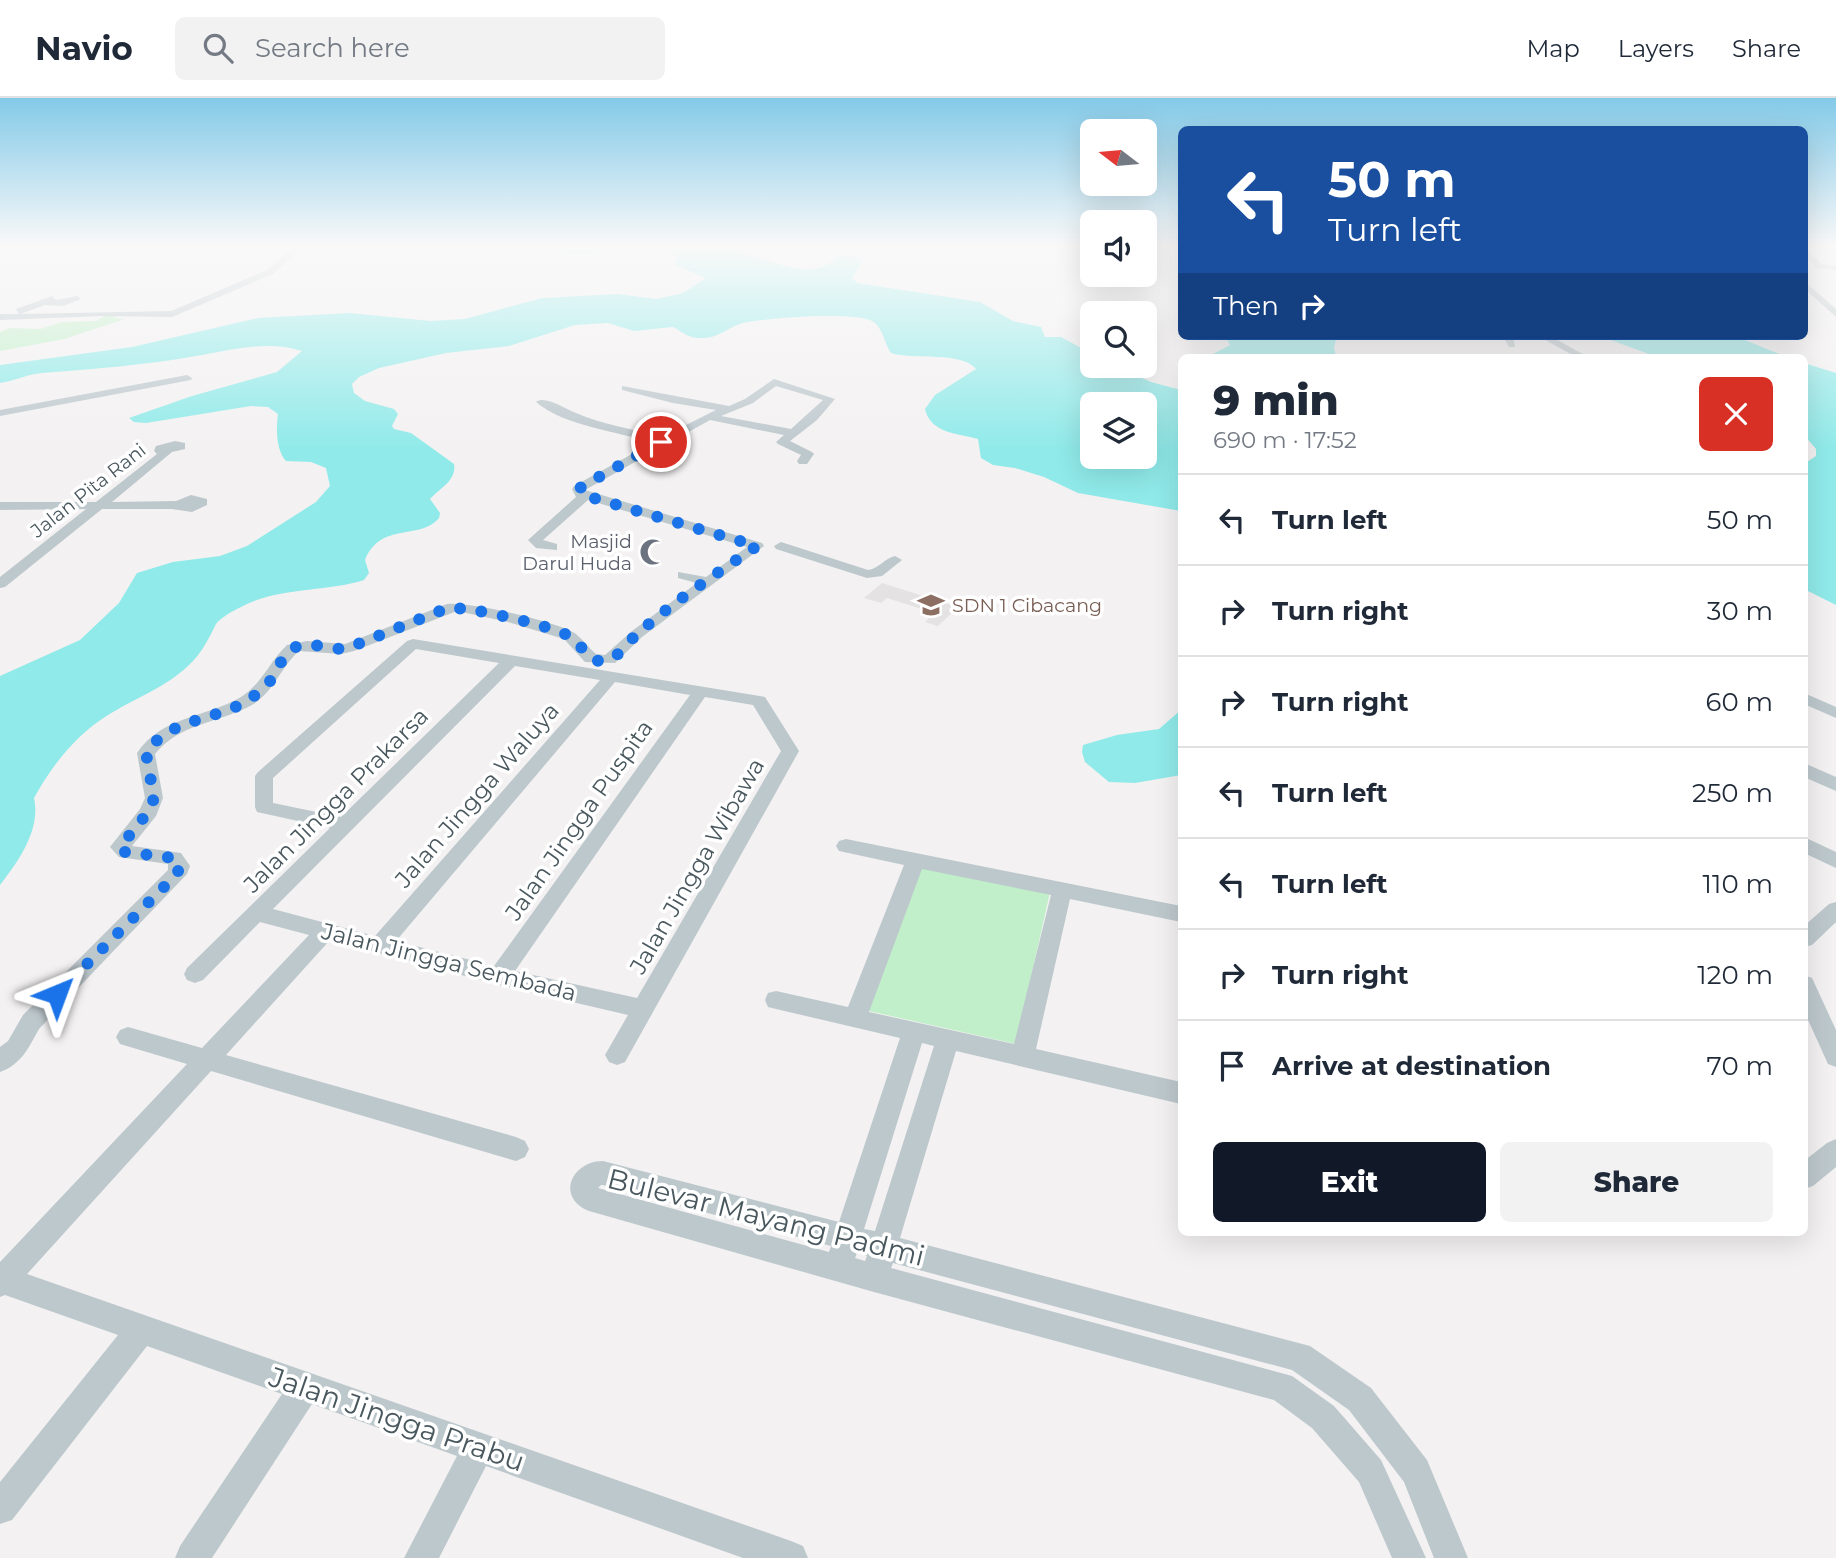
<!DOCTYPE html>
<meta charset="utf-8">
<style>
body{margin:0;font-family:Montserrat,sans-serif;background:#f2f2f3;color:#1f2937;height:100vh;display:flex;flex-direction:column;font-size:26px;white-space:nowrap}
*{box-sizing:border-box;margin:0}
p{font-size:23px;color:#747a83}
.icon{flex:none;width:38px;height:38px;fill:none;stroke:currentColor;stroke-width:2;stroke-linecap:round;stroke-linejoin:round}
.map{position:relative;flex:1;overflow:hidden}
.panel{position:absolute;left:1178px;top:256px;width:630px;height:882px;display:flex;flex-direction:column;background:#fff;border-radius:10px;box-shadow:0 7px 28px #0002}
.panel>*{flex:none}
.top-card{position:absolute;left:1178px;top:28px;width:630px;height:214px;border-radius:10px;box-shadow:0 7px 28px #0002;background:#1a4fa0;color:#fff;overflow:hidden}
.needle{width:46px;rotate:286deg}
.tools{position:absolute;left:1080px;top:21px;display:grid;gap:14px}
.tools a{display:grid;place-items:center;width:77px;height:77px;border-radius:10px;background:#fff;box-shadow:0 7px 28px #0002;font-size:35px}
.pin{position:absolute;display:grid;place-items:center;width:60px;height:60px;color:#fff;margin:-30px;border:4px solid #fff;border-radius:50%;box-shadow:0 2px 7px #0007}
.me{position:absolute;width:77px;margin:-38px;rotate:44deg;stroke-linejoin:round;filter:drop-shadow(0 0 5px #0008)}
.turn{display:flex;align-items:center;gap:24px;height:147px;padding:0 35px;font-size:32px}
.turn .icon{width:91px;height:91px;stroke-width:2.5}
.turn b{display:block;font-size:49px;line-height:60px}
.then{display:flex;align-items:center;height:66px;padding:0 35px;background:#0003;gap:14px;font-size:26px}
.round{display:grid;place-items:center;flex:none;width:74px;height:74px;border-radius:10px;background:#f2f2f3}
.summary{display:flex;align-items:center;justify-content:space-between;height:119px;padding:0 35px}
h1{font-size:42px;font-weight:800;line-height:52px}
.primary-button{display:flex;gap:14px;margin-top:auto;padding:14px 35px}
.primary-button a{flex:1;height:80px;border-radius:10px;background:#111827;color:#fff;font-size:28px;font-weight:800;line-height:80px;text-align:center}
.primary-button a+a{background:#f2f2f3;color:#1f2937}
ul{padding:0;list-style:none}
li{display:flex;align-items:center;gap:21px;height:91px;padding:0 35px;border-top:2px solid #e0e1e3}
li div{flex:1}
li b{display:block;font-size:26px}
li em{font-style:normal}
header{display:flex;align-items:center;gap:42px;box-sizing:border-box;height:98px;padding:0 35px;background:#fff;border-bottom:2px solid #e0e1e3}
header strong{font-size:33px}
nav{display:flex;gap:38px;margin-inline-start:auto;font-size:24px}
.search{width:490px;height:63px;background:#f2f2f3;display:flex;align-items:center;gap:18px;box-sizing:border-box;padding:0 24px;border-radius:10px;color:#747a83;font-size:26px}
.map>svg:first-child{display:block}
</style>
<header>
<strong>Navio</strong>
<div class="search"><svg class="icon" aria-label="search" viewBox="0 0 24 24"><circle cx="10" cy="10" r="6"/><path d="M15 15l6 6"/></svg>Search here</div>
<nav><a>Map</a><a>Layers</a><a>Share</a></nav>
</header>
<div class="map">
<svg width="1836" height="1460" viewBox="0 0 1836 1460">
<rect width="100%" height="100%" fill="#f3f1f1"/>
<path fill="#e4e2e3" d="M 882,485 L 958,509 L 938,528 L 925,524 L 934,515 L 887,500 L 881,505 L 864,500 Z"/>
<g fill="#c1efc9">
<path d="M 106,217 L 118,217 L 114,220 L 125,221 L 64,241 L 0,253 L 0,234 L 10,230 L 40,231 L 62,224 L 96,223 Z"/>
<path d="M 921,770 L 1050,794 L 1016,946 L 869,913 Z"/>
</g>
<g fill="#8feae9" fill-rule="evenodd">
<path d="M 486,149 L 739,149 L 745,156 C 780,164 810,186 840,157 L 860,160 L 861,166 L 852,180 L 857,185 L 980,204 L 1013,223 L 1041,229 L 1045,239 L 1061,239 L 1092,256 L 1092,268 L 1115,268 L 1151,284 L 1181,292 L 1181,413 L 1078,395 L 1044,379 L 1015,370 L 993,367 L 981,360 L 978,341 C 958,335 931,336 925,311 L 935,297 L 976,271 C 962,253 913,262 891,255 C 884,245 883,229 872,223 C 854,213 764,220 743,225 C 728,229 719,240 703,240 C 689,241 684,235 673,229 L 634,233 L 608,225 L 575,227 L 509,248 L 446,255 L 379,270 L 359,279 L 352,286 L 354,295 L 365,303 L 394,311 L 398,316 L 392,328 L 394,331 L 411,335 L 454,366 C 457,382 440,390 430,401 L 440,415 L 439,420 C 420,443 381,423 365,462 L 369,475 L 364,482 C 326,494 282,489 245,507 C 237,511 218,520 215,528 C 208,542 201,556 189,567 C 165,590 135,600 108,617 C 76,637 52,667 34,700 C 41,731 19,763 0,787 L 0,578 L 80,542 L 119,505 L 137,475 L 173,464 L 220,458 L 247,448 L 316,404 L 330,388 L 326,370 L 311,364 L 286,363 C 276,352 276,331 278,316 L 268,309 L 251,308 L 146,325 L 134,324 L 129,320 L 192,298 L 277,274 L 302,253 C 267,242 231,252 196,258 C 145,267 93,271 42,275 C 28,276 14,283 0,285 L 0,267 L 132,249 L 258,220 L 350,215 L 430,223 L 465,221 L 542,200 L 618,196 L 656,201 L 683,195 L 706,180 L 675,167 L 677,159 L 667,151 L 576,156 ZM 1092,306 L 1144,306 L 1144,359 L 1092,359 Z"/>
<path d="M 1225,238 L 1337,238 L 1334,249 L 1336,259 L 1221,259 L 1213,256 L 1230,247 Z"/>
<path d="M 1600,238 L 1735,238 L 1787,259 L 1657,259 Z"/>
<path d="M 1804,265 L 1836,275 L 1836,507 L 1804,491 L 1804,366 L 1816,358 L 1816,351 L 1804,337 Z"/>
<path d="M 1181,612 L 1181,677 L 1135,685 L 1109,684 L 1085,664 L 1082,654 L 1083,647 L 1117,637 L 1159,631 Z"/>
</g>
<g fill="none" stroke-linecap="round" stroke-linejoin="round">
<g fill="#bdc8cd" fill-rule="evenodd">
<path d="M 293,149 L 302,149 L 273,176 L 172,219 L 102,218 L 0,222 L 0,216 L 19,216 L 16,211 L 52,198 L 56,202 L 77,198 L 81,201 L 63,208 L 45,207 L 20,216 L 171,213 L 267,172 Z"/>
<path d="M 1816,149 L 1836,149 L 1836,152 Z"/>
<path d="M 1804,150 L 1822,166 L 1836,168 L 1836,172 L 1817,170 L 1804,157 Z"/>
<path d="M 1804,183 L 1836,211 L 1836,219 L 1804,190 Z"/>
<path d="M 1503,238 L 1513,238 L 1515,249 L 1509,249 Z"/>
<path d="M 1538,238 L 1550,238 L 1588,259 L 1576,259 Z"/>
<path d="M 187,277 L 192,280 L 191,282 L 0,318 L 0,312 Z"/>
<path d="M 774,281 L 835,301 L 817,322 L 790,343 L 812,354 L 814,356 L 807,366 L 799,366 L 797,363 L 801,357 L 778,346 L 776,344 L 784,337 L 710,322 L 585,392 L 762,445 L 764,448 L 642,539 L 615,565 L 585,564 L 564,541 L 508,524 L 457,513 L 354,553 L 341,556 L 299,553 C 281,569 273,595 252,607 C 219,625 180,625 155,656 L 163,700 L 156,718 L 132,748 L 181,755 L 190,768 L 187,776 L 39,931 C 29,949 21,967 0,974 L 0,949 L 8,943 L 23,917 L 168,772 L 168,766 L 119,759 L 110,749 L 140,711 L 145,700 L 137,655 C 162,618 205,620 241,599 C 261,587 270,563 287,547 L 307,543 L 345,546 L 447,506 C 468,503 560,524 576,536 C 583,542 589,550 596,556 L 605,557 L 632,533 L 697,485 L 678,480 L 678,474 L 706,479 L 747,449 L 588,402 L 543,442 L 557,446 L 557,452 L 536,450 L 528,442 L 576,399 L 572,391 L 574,388 L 652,345 C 615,332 566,329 536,304 C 545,297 565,311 576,315 C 602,327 633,330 660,340 L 716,312 L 673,305 L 622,292 L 622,288 L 729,308 L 745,301 ZM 776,288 L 823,302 L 791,331 L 721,318 L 753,305 Z"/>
<path d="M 175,343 L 185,345 L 185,351 L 172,354 L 112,404 L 176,403 L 191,397 L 207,401 L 207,407 L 192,414 L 172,411 L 102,411 L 5,489 L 0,490 L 0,479 L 86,411 L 0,412 L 0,404 L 96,404 L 157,356 L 154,353 L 156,348 Z"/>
<path d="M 781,444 L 868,472 C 878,471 885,460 895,458 L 902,462 L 882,478 L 867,480 L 776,451 L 774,448 Z"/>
<path d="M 413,541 L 765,599 L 799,653 L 625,964 L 617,967 L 609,964 L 605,957 L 628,917 L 499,887 L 330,842 L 226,957 L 516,1039 L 525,1043 L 529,1051 L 525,1059 L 516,1063 L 211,973 L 27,1176 L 791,1443 L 803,1448 L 808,1460 L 743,1460 L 486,1368 L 439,1460 L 404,1460 L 457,1358 L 312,1306 L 212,1460 L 175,1460 L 180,1448 L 282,1296 L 147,1248 L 12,1422 L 0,1426 L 0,1384 L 118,1237 L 5,1197 L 0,1199 L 0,1164 L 187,966 L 120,946 L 116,939 L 120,932 L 128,929 L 202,950 L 309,837 L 260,824 L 203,882 L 195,885 L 187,882 L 184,876 L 187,870 L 330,730 L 257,714 L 255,709 L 255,678 L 258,674 L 407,543 ZM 416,551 L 499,565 L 341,719 L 273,705 L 273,680 ZM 515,568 L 600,582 L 375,838 L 273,811 ZM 615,584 L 690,597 L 494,868 L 396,843 ZM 705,599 L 753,607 L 781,653 L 637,900 L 515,873 Z"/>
<path d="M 1804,595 L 1836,609 L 1836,620 L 1804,606 Z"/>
<path d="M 1804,665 L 1836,679 L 1836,693 L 1804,679 Z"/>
<path d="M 1804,739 L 1836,754 L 1836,770 L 1804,755 Z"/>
<path d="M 846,741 L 1181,808 L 1181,824 L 1070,801 L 1036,951 L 1181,984 L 1181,1006 L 956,953 L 900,1140 L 1310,1248 L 1371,1290 L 1427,1362 L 1468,1460 L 1434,1460 L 1404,1384 L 1349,1312 L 1292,1272 L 893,1165 L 891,1170 L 1292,1278 L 1334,1308 L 1381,1362 L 1426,1460 L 1392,1460 L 1359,1384 L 1312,1330 L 1274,1302 L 874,1194 L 589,1113 C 555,1099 572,1063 603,1063 L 839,1124 L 900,940 L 776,911 L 768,909 L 765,902 L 768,895 L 776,893 L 848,909 L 904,767 L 839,753 L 836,748 L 839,743 ZM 922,771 L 1051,797 L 1014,946 L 869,914 ZM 922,945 L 934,948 L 875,1133 L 864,1131 ZM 601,1087 L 603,1087 L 831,1148 L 829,1154 L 598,1090 ZM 857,1155 L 867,1158 L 865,1163 L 855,1160 Z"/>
<path d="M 1836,804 L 1836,824 L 1812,847 L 1804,849 L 1804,828 L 1829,806 Z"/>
<path d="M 1804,877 L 1812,880 L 1836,932 L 1836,969 L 1828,966 L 1804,913 Z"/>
<path d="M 1836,1041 L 1836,1069 L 1813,1088 L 1804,1091 L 1804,1063 L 1827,1045 Z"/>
</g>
</g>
<linearGradient id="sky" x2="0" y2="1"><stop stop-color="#84cae8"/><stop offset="0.42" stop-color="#faf9f9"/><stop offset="1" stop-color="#faf9f9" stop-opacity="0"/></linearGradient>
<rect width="1836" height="353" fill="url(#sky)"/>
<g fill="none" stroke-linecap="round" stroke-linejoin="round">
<path stroke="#1a73e8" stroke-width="12" stroke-dasharray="0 21.6" d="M 57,896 L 177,776 L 180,768 L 174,760 L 125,754 L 120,749 L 149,713 L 154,700 L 146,655 C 170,619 217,623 250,601 C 257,596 264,589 270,583 C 278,572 283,554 296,549 C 313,542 330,554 348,550 L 447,510 C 468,508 553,528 571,539 C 582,546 588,565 604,563 C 617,562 627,545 636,537 C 673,504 716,476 757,448 L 590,399 L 579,393 L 581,389 L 661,344"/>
</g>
<defs>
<g id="mosque-bare" transform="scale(2.1)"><path d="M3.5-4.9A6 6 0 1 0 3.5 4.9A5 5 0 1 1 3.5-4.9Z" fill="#6b7280" stroke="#fff" stroke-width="2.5" paint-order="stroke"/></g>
<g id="school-bare" transform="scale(2.1)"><path d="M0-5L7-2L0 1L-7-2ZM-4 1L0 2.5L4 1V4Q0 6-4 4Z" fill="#8d6e63" stroke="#fff" stroke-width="2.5" paint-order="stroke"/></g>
</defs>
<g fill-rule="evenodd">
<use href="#mosque-bare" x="653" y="454"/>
<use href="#school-bare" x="931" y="507"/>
</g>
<g text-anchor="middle" stroke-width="7" stroke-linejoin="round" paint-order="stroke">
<g font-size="19" fill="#49585e" stroke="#fff">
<text transform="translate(88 392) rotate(-38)" y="7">Jalan Pita Rani</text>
</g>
<g font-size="19" fill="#5b616d" stroke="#fff" text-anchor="end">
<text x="632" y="450">Masjid<tspan x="632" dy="22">Darul Huda</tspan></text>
</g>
<g font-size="19" fill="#785e54" stroke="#fff" text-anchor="start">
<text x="952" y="514">SDN 1 Cibacang</text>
</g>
<g font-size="23" fill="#49585e" stroke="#fff">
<text transform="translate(477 697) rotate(-49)" y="8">Jalan Jingga Waluya</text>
<text transform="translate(336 702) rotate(-45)" y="8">Jalan Jingga Prakarsa</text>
<text transform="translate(579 722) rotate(-55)" y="8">Jalan Jingga Puspita</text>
<text transform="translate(697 768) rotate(-60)" y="8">Jalan Jingga Wibawa</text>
<text transform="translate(449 864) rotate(14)" y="8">Jalan Jingga Sembada</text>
</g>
<g font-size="28" fill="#49585e" stroke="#fff">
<text transform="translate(766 1119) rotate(14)" y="10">Bulevar Mayang Padmi</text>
<text transform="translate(397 1321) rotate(19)" y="10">Jalan Jingga Prabu</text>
</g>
</g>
</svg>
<div class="tools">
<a><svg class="needle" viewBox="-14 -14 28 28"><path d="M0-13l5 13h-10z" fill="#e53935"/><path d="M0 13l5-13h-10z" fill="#747a83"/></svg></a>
<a><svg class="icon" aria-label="sound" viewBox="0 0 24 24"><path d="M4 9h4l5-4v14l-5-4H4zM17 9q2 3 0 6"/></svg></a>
<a><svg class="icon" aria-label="search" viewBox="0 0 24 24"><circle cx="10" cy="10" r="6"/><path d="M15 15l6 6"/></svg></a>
<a><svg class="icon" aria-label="layers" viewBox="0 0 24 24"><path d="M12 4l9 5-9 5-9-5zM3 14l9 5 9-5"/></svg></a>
</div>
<div class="pin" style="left:661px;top:344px;background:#d93025"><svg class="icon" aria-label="arrive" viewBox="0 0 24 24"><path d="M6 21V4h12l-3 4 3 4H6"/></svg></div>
<svg class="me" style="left:57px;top:896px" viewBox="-20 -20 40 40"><path d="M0-17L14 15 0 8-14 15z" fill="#1a73e8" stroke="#fff" stroke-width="4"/></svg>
<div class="top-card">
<div class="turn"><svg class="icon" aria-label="left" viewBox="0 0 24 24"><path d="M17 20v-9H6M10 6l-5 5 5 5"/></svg><div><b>50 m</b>Turn left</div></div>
<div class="then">Then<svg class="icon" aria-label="right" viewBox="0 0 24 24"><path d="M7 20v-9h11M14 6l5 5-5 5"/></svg></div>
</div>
<section class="panel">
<div class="summary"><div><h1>9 min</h1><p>690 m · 17:52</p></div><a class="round" style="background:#d93025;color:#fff"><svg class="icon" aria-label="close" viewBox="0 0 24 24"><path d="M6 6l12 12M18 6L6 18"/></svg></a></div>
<ul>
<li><svg class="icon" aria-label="left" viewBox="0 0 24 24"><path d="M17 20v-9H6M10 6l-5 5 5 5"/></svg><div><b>Turn left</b></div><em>50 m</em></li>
<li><svg class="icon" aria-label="right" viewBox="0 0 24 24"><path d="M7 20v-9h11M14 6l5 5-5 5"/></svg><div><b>Turn right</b></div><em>30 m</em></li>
<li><svg class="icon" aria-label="right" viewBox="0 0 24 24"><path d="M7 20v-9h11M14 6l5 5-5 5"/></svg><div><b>Turn right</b></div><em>60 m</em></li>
<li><svg class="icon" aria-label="left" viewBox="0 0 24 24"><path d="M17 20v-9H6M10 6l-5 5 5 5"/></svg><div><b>Turn left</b></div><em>250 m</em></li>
<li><svg class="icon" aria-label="left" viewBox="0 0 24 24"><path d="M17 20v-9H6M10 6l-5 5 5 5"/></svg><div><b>Turn left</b></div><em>110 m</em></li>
<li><svg class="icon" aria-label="right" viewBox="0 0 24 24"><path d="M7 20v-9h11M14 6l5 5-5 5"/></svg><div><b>Turn right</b></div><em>120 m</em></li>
<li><svg class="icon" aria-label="arrive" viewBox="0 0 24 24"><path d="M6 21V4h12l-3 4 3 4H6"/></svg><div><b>Arrive at destination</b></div><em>70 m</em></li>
</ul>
<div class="primary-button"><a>Exit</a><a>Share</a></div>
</section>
</div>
